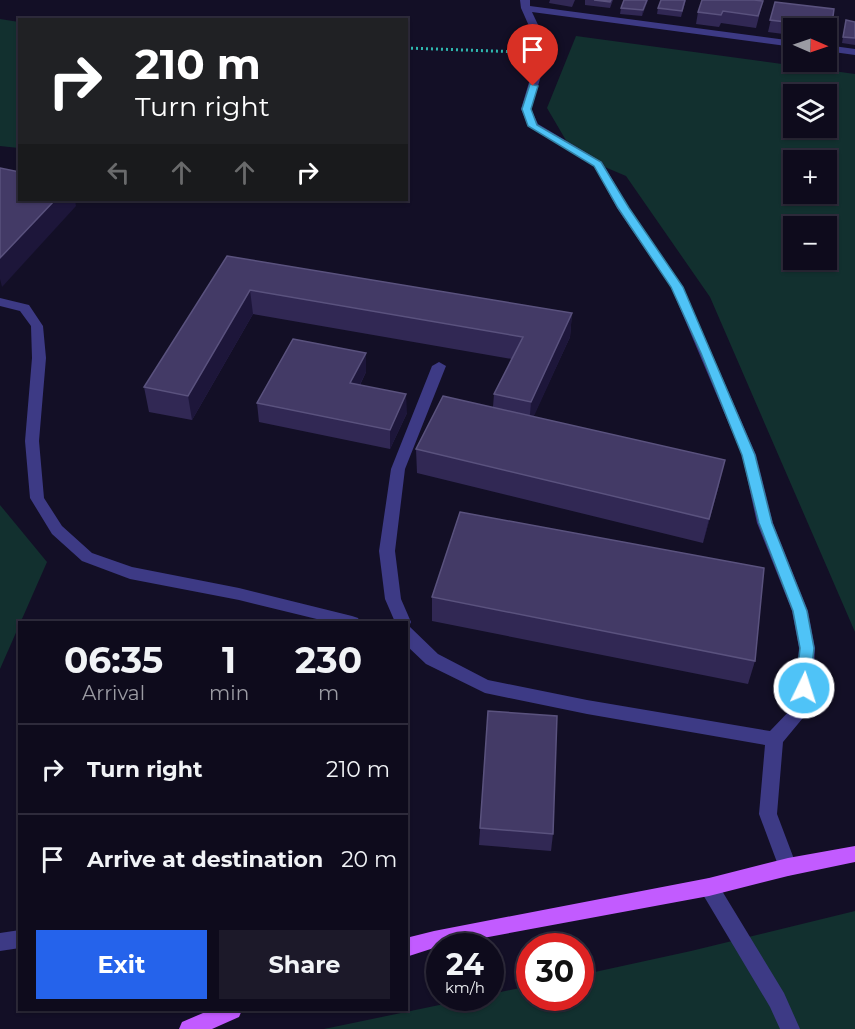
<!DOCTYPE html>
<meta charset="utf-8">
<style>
body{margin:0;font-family:Montserrat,sans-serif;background:#1c1929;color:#f1f3f6;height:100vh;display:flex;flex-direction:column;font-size:22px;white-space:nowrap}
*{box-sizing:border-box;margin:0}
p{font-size:20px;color:#9b9ba3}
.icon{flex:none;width:33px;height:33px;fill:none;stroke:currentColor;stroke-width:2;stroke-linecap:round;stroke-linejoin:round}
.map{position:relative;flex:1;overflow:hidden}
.sheet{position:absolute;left:18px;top:621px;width:390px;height:390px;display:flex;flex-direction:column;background:#0e0b1c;border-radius:0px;box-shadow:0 2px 4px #0004,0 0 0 2px #2e2b3b}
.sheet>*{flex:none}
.top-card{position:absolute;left:18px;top:18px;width:390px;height:183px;border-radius:0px;box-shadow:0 2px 4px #0004,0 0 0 2px #2e2b3b;background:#202124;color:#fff;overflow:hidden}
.needle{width:39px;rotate:92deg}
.controls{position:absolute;left:783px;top:18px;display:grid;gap:12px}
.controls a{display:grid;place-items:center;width:54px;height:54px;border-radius:0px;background:#0e0b1c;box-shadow:0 2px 4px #0004,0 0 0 2px #2e2b3b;font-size:30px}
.speed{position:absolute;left:426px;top:933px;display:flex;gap:12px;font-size:30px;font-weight:700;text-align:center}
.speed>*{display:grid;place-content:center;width:78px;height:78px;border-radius:50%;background:#0e0b1c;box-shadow:0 2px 4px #0004,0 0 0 2px #2e2b3b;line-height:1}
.speed small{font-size:15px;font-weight:400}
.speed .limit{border:9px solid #d22;background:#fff;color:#111}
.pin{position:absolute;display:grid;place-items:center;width:51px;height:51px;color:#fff;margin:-62px -26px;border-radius:50% 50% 50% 0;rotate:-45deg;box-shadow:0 0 6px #0007}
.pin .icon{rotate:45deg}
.me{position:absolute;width:66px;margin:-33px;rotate:4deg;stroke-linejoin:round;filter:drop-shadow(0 0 4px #0008)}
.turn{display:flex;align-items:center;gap:21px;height:126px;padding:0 18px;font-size:27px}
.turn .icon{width:78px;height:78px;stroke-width:2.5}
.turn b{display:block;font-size:42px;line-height:51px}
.lanes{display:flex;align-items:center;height:57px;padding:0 18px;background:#0003;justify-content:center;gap:30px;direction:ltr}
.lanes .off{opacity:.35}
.eta{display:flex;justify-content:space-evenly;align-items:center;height:102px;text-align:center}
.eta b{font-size:36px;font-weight:700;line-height:42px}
.primary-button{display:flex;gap:12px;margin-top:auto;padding:12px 18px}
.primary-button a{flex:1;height:69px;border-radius:0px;background:#2563eb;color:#fff;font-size:24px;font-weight:700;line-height:69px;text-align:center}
.primary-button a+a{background:#1c1929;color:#f1f3f6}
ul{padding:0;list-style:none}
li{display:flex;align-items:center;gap:18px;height:90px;padding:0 18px;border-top:2px solid #2e2b3b}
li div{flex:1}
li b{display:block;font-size:22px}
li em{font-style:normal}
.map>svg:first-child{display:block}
</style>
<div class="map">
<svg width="855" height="1029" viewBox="0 0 855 1029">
<rect width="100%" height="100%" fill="#130f26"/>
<g fill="#12302f" fill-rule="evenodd">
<path d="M 0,19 L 19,22 L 19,148 L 0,146 Z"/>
<path d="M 576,36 L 855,74 L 855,632 L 710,297 L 626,176 L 574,154 L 547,108 ZM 794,94 L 826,94 L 826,128 L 794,128 ZM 794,160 L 826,160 L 826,194 L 794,194 ZM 794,226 L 826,226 L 826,260 L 794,260 Z"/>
<path d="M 0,505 L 47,562 L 0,669 Z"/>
<path d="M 855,911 L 855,1029 L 324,1029 L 473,998 L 490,998 L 491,994 L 529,986 L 530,998 L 580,998 L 581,975 L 691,951 Z"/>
</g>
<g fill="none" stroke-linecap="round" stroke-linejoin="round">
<path stroke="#2fb8b0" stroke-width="3" stroke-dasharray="2 3" stroke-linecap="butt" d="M 406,48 L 523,52"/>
<g fill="#3d3a85" fill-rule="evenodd">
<path d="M 520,0 L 530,0 L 530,6 L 794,41 L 794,47 L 532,12 L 547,44 L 546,59 L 531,109 L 538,124 L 602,162 L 629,208 L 683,287 L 756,455 L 773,523 L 808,611 L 815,648 L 812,707 L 783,742 L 777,814 L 797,867 L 795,873 L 788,876 L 781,873 L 759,814 L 765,745 L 587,714 L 485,693 L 426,664 L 406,645 L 406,622 L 395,622 L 385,599 L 379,551 L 391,469 L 432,366 L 439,362 L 446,366 L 405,469 L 395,551 L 401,599 L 411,622 L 409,626 L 438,654 L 488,680 L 587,700 L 770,731 L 795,705 L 799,648 L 792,611 L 757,523 L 742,455 L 671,287 L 617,208 L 594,166 L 528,126 L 521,109 L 536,59 L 537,44 L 521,8 Z"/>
<path d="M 826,45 L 855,49 L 855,55 L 826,51 Z"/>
<path d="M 0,298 L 29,305 L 43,326 L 46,358 L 39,441 L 44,498 L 62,526 L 92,553 L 132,567 L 239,588 L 352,616 L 358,618 L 360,622 L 329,622 L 239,600 L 130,579 L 82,561 L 52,534 L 30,498 L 25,441 L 32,358 L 31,326 L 20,311 L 0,306 Z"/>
<path d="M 709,878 L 716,881 L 784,993 L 800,1029 L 780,1029 L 770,1007 L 702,893 L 700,887 L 702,881 Z"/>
<path d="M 20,930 L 20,948 L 0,951 L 0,933 Z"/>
</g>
<g fill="#c25bff" fill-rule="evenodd">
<path d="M 855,846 L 855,862 L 788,876 L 709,896 L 440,946 L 406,957 L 406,938 L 434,931 L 709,878 L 788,858 Z"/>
<path d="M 210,1010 L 242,1010 L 239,1017 L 212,1029 L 179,1029 L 182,1022 Z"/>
</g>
</g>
<g fill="#312854">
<path d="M 550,0 L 575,0 L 572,7 L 549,3 Z"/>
<path d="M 585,0 L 613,0 L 610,8 L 585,5 Z"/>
<path d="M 624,0 L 648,0 L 642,16 L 620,14 L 621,8 Z"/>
<path d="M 686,0 L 681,17 L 657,14 L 658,8 Z"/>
<path d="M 763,1 L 756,28 L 721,23 L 719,27 L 696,24 L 698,12 Z"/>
<path d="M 775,2 L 832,24 L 829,37 L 826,36 L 826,28 L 794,28 L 794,32 L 792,32 L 791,35 L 768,32 Z"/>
<path d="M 846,20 L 855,22 L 855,45 L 842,43 Z"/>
<path d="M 227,256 L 572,313 L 570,337 L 533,417 L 719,485 L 703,543 L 417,473 L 416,449 L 493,407 L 494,394 L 512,359 L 253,314 L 192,420 L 149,412 L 144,387 Z"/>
<path d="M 366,353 L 366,372 L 360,385 L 407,413 L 390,449 L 259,422 L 257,403 Z"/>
<path d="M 432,597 L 755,661 L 748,684 L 432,621 Z"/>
<path d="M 488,711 L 553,834 L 551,851 L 479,845 Z"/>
</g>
<g fill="#1d163a">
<path d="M 647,0 L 648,0 L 647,1 L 642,16 L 643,10 Z"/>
<path d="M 55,200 L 75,200 L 76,206 L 2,287 L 0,279 L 0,258 Z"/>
<path d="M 250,290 L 253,314 L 192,420 L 188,396 Z"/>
<path d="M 572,313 L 570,337 L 529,427 L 531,402 Z"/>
<path d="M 366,353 L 366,372 L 351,402 L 350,383 Z"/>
<path d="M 406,394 L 407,413 L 390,449 L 390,430 Z"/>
<path d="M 725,460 L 719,485 L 703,543 L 709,519 Z"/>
</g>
<g fill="#433a66" stroke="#5a527e" stroke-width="1.5">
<path d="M 594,0 L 611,0 L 610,2 Z"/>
<path d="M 624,0 L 647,0 L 643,10 L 621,8 Z"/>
<path d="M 661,0 L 685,0 L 682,11 L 658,8 Z"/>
<path d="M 702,0 L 754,0 L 763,1 L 758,16 L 723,11 L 721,15 L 698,12 Z"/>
<path d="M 775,2 L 834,9 L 832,24 L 795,19 L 794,23 L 770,20 Z"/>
<path d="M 846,20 L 855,22 L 855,38 L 843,37 Z"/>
<path d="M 0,168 L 20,172 L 20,200 L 55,200 L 0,258 Z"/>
<path d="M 227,256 L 572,313 L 531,402 L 494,394 L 523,337 L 250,290 L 188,396 L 144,387 Z"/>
<path d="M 293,339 L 366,353 L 350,383 L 406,394 L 390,430 L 257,403 Z"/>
<path d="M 443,396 L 725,460 L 709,519 L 416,449 Z"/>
<path d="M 460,512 L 764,568 L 755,661 L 432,597 Z"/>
<path d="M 488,711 L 557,716 L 553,834 L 480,828 Z"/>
</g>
<path fill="#4fc3f7" stroke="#337fa1" stroke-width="1.5" d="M 530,84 L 538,86 L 531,109 L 537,125 L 601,162 L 629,208 L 683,287 L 755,455 L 772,523 L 807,611 L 814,648 L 809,692 L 804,694 L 799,692 L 796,688 L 800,648 L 793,611 L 759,523 L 742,455 L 701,353 L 671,287 L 618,208 L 594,166 L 528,126 L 522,109 Z"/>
</svg>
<div class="controls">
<a><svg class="needle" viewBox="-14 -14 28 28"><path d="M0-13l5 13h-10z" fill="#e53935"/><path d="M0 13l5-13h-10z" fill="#9b9ba3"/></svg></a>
<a><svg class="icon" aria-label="layers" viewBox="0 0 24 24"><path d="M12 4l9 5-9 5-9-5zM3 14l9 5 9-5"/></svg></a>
<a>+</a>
<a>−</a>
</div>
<div class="speed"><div>24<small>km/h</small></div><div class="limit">30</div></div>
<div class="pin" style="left:533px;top:86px;background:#d93025"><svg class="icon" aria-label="arrive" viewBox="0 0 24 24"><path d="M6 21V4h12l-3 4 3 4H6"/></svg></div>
<svg class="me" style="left:804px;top:688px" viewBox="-20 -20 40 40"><circle r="17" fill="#4fc3f7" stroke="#fff" stroke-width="3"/><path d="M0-11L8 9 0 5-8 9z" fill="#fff"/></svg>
<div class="top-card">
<div class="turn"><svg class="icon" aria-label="right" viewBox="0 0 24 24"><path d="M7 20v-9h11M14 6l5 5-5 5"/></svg><div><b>210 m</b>Turn right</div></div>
<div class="lanes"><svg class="icon off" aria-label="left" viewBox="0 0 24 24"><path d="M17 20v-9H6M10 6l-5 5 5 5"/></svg><svg class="icon off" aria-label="ahead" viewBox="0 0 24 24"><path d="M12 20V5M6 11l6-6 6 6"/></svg><svg class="icon off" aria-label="ahead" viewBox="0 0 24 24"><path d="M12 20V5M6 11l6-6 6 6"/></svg><svg class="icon" aria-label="right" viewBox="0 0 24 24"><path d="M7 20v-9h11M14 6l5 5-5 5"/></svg></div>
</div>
<section class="sheet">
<div class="eta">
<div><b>06:35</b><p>Arrival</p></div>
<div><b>1</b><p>min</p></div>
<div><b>230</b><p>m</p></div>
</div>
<ul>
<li><svg class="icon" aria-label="right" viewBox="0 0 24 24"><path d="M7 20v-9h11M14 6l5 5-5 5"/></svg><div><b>Turn right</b></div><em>210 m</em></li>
<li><svg class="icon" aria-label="arrive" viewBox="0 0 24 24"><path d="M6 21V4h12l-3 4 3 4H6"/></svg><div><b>Arrive at destination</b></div><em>20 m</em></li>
</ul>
<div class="primary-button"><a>Exit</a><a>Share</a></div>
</section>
</div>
